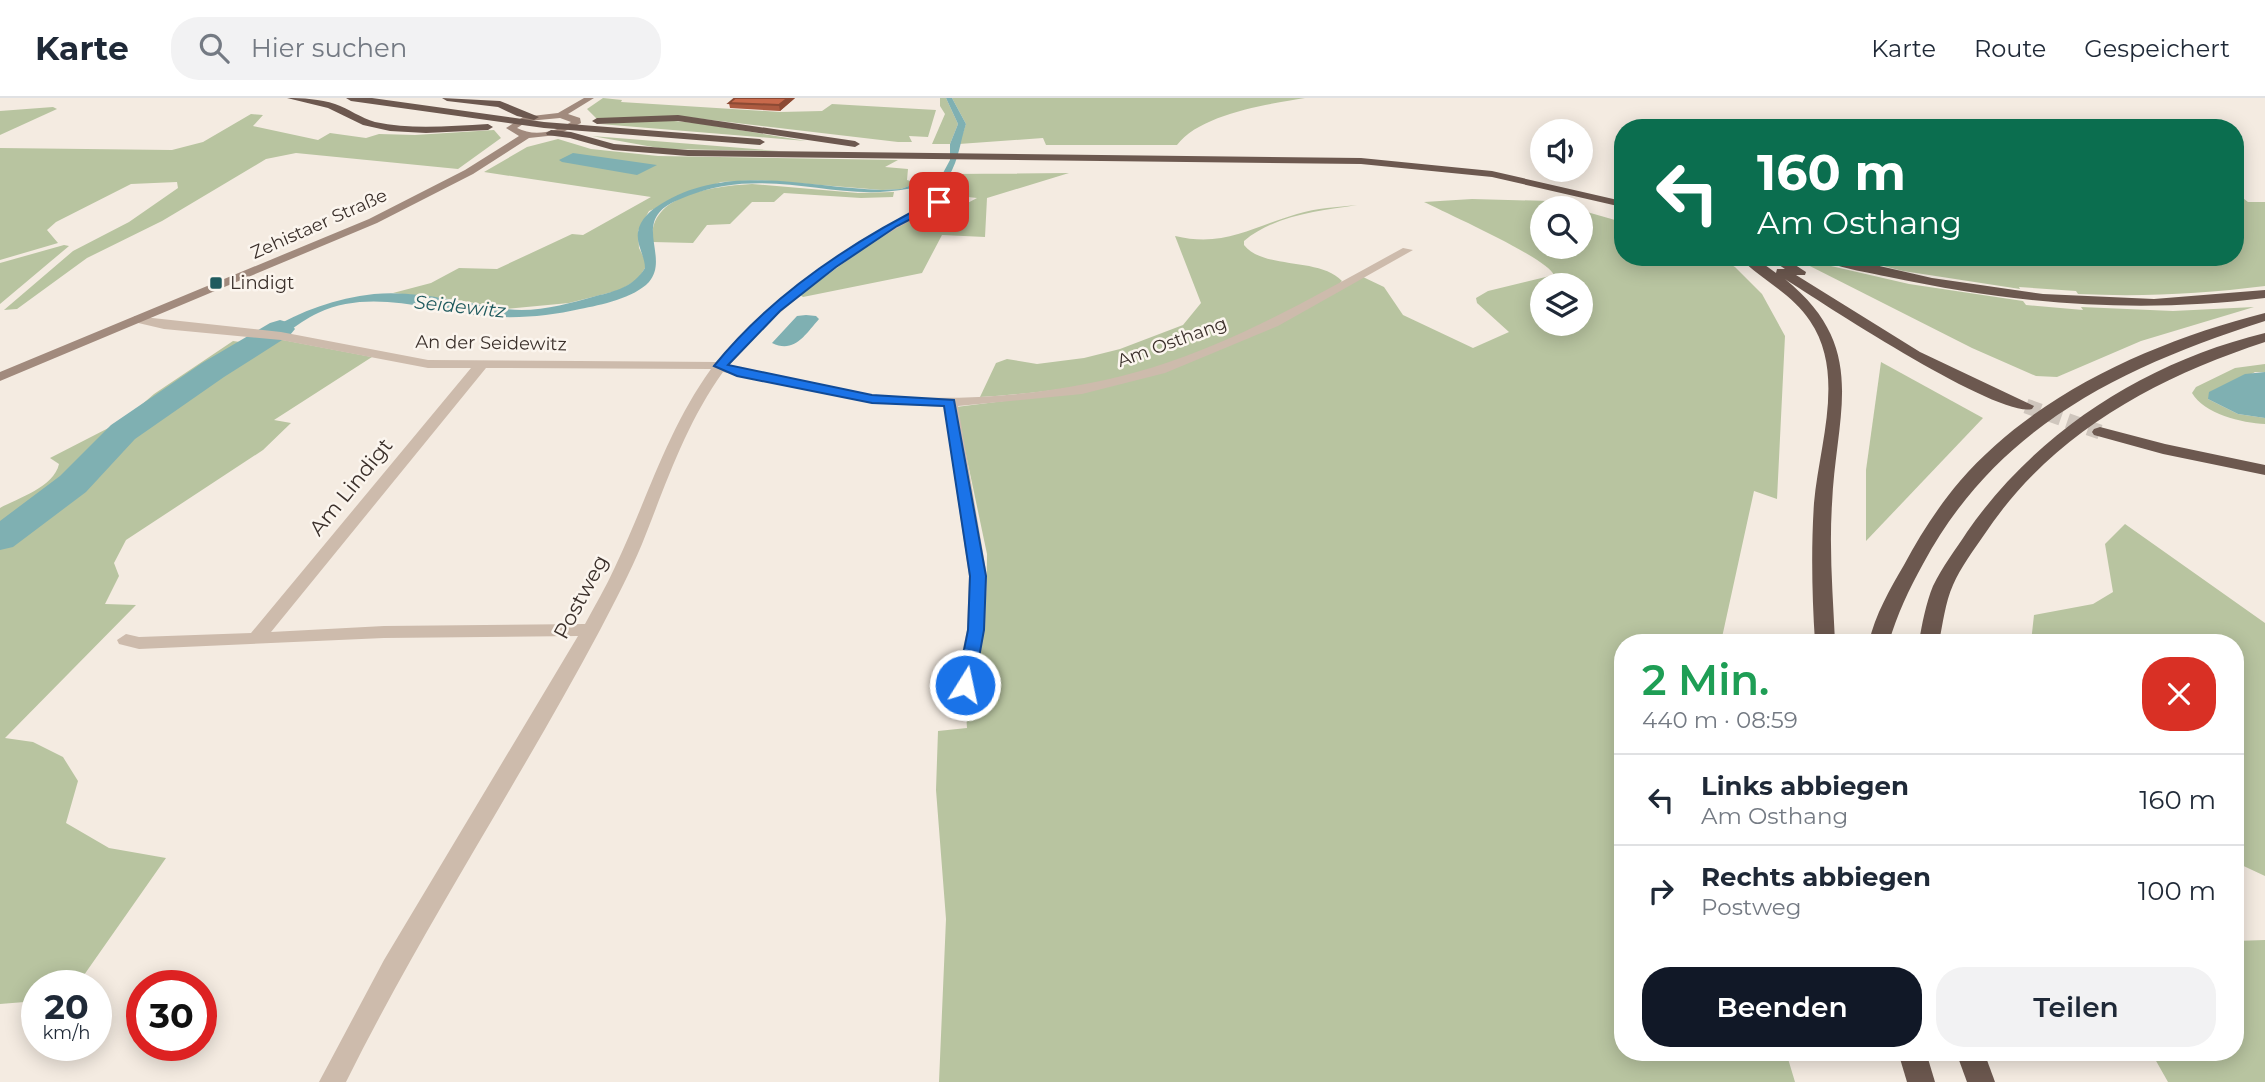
<!DOCTYPE html>
<html lang="de">
<meta charset="utf-8">
<style>
body{margin:0;font-family:Montserrat,sans-serif;background:#f2f2f3;color:#1f2937;height:100vh;display:flex;flex-direction:column;font-size:26px;white-space:nowrap}
*{box-sizing:border-box;margin:0}
p{font-size:23px;color:#747a83}
.icon{flex:none;width:38px;height:38px;fill:none;stroke:currentColor;stroke-width:2;stroke-linecap:round;stroke-linejoin:round}
.map{position:relative;flex:1;overflow:hidden}
.side{position:absolute;left:1614px;top:536px;width:630px;height:427px;display:flex;flex-direction:column;background:#fff;border-radius:28px;box-shadow:0 4px 18px #0003}
.side>*{flex:none}
.guide{position:absolute;left:1614px;top:21px;width:630px;height:147px;border-radius:28px;box-shadow:0 4px 18px #0003;background:#0b6e4f;color:#fff;overflow:hidden}
.fabs{position:absolute;left:1530px;top:21px;display:grid;gap:14px}
.fabs a{display:grid;place-items:center;width:63px;height:63px;border-radius:50%;background:#fff;box-shadow:0 4px 18px #0003;font-size:35px}
.speed{position:absolute;left:21px;top:872px;display:flex;gap:14px;font-size:35px;font-weight:700;text-align:center}
.speed>*{display:grid;place-content:center;width:91px;height:91px;border-radius:50%;background:#fff;box-shadow:0 4px 18px #0003;line-height:1}
.speed small{font-size:18px;font-weight:400}
.speed .limit{border:10px solid #d22;background:#fff;color:#111}
.pin{position:absolute;display:grid;place-items:center;width:60px;height:60px;color:#fff;margin:-30px;border-radius:14px;box-shadow:0 4px 10px #0006}
.me{position:absolute;width:77px;margin:-38px;rotate:10deg;stroke-linejoin:round;filter:drop-shadow(0 0 5px #0008)}
.turn{display:flex;align-items:center;gap:24px;height:147px;padding:0 28px;font-size:32px}
.turn .icon{width:91px;height:91px;stroke-width:2.5}
.turn b{display:block;font-size:49px;line-height:60px}
.round{display:grid;place-items:center;flex:none;width:74px;height:74px;border-radius:28px;background:#f2f2f3}
.headline{display:flex;align-items:center;justify-content:space-between;height:119px;padding:0 28px}
h1{font-size:42px;font-weight:600;line-height:52px;color:#1e9e55}
.primary-button{display:flex;gap:14px;margin-top:auto;padding:14px 28px}
.primary-button a{flex:1;height:80px;border-radius:28px;background:#111827;color:#fff;font-size:28px;font-weight:600;line-height:80px;text-align:center}
.primary-button a+a{background:#f2f2f3;color:#1f2937}
ul{padding:0;list-style:none}
li{display:flex;align-items:center;gap:21px;height:91px;padding:0 28px;border-top:2px solid #e0e1e3}
li div{flex:1}
li b{display:block;font-size:26px}
li em{font-style:normal}
header{display:flex;align-items:center;gap:42px;box-sizing:border-box;height:98px;padding:0 35px;background:#fff;border-bottom:2px solid #e0e1e3}
header strong{font-size:33px}
nav{display:flex;gap:38px;margin-inline-start:auto;font-size:24px}
.search{width:490px;height:63px;background:#f2f2f3;display:flex;align-items:center;gap:18px;box-sizing:border-box;padding:0 24px;border-radius:28px;color:#747a83;font-size:26px}
.map>svg:first-child{display:block}
</style>
<header>
<strong>Karte</strong>
<div class="search"><svg class="icon" aria-label="search" viewBox="0 0 24 24"><circle cx="10" cy="10" r="6"/><path d="M15 15l6 6"/></svg>Hier suchen</div>
<nav><a>Karte</a><a>Route</a><a>Gespeichert</a></nav>
</header>
<div class="map">
<svg width="2265" height="984" viewBox="0 0 2265 984">
<rect width="100%" height="100%" fill="#f4ebe1"/>
<g fill="#b8c4a0" fill-rule="evenodd">
<path d="M 603,0 L 622,2 L 621,4 L 780,14 L 822,13 L 832,6 L 936,12 L 928,39 L 909,38 L 912,44 L 898,44 L 678,18 L 597,21 L 587,11 Z"/>
<path d="M 940,0 L 946,0 L 958,26 L 950,46 L 932,46 L 945,16 L 940,8 Z"/>
<path d="M 952,0 L 1305,0 C 1268,6 1200,16 1177,47 L 1046,47 L 1043,40 L 959,46 L 966,26 Z"/>
<path d="M 53,9 L 57,11 L 0,37 L 0,13 Z"/>
<path d="M 251,16 L 263,17 L 253,28 L 318,42 L 330,35 L 366,40 L 379,36 L 415,37 L 494,32 L 501,40 L 458,71 L 296,55 L 266,61 L 162,123 L 87,160 L 17,211 L 4,212 L 73,153 L 129,124 L 178,90 L 177,84 L 131,86 L 56,124 L 47,132 L 58,145 L 0,162 L 0,50 L 172,52 L 203,44 Z"/>
<path d="M 663,22 L 697,25 L 806,43 L 600,26 Z"/>
<path d="M 592,38 L 779,53 L 664,51 Z"/>
<path d="M 558,41 L 591,51 L 658,58 L 898,62 L 885,69 L 908,71 L 907,82 L 917,85 L 901,91 L 882,92 L 758,82 L 721,84 L 649,113 L 638,133 L 639,150 L 645,162 L 645,170 L 638,181 L 620,192 L 569,205 L 506,211 L 458,202 L 393,195 L 431,185 L 459,170 L 497,171 L 572,136 L 583,137 L 651,99 L 484,74 L 527,49 Z"/>
<path d="M 1069,75 L 987,100 L 985,139 L 942,137 L 922,175 L 803,199 L 800,197 L 876,141 L 909,121 L 928,126 L 977,100 L 941,96 L 939,86 L 934,85 L 950,76 Z"/>
<path d="M 752,86 L 858,95 L 894,94 L 893,99 L 861,100 L 784,95 L 774,104 L 752,104 L 730,126 L 707,127 L 693,145 L 653,144 C 646,95 718,88 752,86 Z"/>
<path d="M 2235,94 L 2248,104 L 2265,104 L 2265,188 C 2202,196 2141,199 2078,196 L 2076,193 L 2019,189 L 2020,191 L 1903,173 L 1848,159 L 2235,159 Z"/>
<path d="M 1472,101 L 1550,103 L 1576,110 L 1542,110 L 1542,149 L 1580,149 L 1580,112 L 1622,124 L 1622,159 L 1718,159 L 1735,169 L 1762,196 L 1785,238 L 1777,401 L 1754,393 L 1721,544 L 1622,544 L 1622,954 L 1786,954 L 1795,984 L 939,984 L 946,821 L 936,692 L 938,633 L 967,630 C 964,597 979,566 983,533 C 986,508 987,482 987,456 L 956,309 L 1028,300 L 1162,273 L 1363,179 L 1384,189 L 1403,217 L 1473,250 L 1509,234 L 1477,205 L 1476,200 L 1488,193 L 1554,177 C 1547,160 1446,115 1424,104 ZM 1542,187 L 1580,187 L 1580,226 L 1542,226 Z"/>
<path d="M 1357,107 C 1319,113 1275,117 1244,143 L 1244,147 C 1264,172 1319,159 1342,183 L 1335,190 C 1280,219 1218,251 1159,270 C 1101,288 1040,295 980,299 L 996,265 L 1007,261 L 1037,266 L 1084,260 L 1120,251 L 1183,227 L 1201,205 L 1175,138 C 1224,150 1252,129 1297,116 C 1317,110 1337,109 1357,107 Z"/>
<path d="M 64,147 L 69,148 L 0,206 L 0,165 Z"/>
<path d="M 1792,159 L 1909,186 L 2023,203 L 2026,207 L 2083,212 L 2081,209 L 2173,213 L 2254,209 L 2141,243 L 2057,279 L 2036,278 L 1972,250 Z"/>
<path d="M 255,237 L 259,238 L 124,328 L 62,387 L 0,433 L 0,410 C 18,400 54,389 59,366 L 50,360 L 124,322 L 154,296 L 233,243 L 240,244 Z"/>
<path d="M 267,239 L 372,259 L 274,322 L 291,325 L 263,352 L 126,442 L 114,465 L 119,478 L 105,506 L 136,507 L 5,640 L 33,644 L 63,659 L 78,683 L 66,725 L 109,750 L 166,760 L 77,887 L 37,887 L 37,903 L 0,906 L 0,441 L 73,386 L 123,334 L 213,272 Z"/>
<path d="M 1881,264 L 1983,320 L 1866,443 L 1866,372 Z"/>
<path d="M 2265,266 L 2265,274 L 2255,274 L 2208,301 L 2238,316 L 2265,320 L 2265,326 C 2242,325 2204,316 2192,295 L 2196,289 L 2235,270 Z"/>
<path d="M 2125,426 L 2265,525 L 2265,778 L 2235,764 L 2235,544 L 2031,544 L 2034,517 L 2093,506 L 2113,494 L 2105,446 Z"/>
<path d="M 2265,842 L 2265,984 L 2168,984 L 2151,954 L 2235,954 L 2235,843 Z"/>
</g>
<g fill="#7fb0b2">
<path d="M 946,0 L 952,0 L 966,26 C 960,44 959,61 949,78 C 865,115 805,75 724,88 C 709,90 692,96 678,102 C 629,122 671,158 649,184 C 634,200 601,207 580,211 C 550,218 517,221 485,218 C 430,213 371,190 318,215 C 307,220 296,228 286,235 L 268,232 C 302,213 335,200 374,196 C 418,192 462,205 506,211 C 536,215 568,206 596,198 C 616,193 633,189 645,170 C 645,158 636,147 638,134 C 640,121 651,112 661,106 C 728,64 809,90 882,92 L 901,91 L 943,75 L 950,62 L 950,46 L 958,26 Z"/>
<path d="M 573,55 L 657,67 L 637,77 L 562,64 L 559,62 Z"/>
<path d="M 806,217 L 816,218 L 819,221 C 805,237 794,256 772,245 L 797,218 Z"/>
<path d="M 259,238 L 267,239 L 213,272 L 123,334 L 73,386 L 0,441 L 0,433 L 62,387 L 88,360 L 157,303 Z"/>
<path d="M 2265,274 L 2265,320 L 2238,316 L 2208,301 L 2209,294 L 2245,276 Z"/>
</g>
<g fill="none" stroke-linecap="round" stroke-linejoin="round">
<path fill="#7fb0b2" fill-rule="evenodd" d="M 280,222 L 290,225 L 295,231 L 290,237 L 224,279 L 135,341 L 86,394 L 13,449 L 0,452 L 0,423 L 60,378 L 111,327 L 202,265 L 270,225 Z"/>
<path stroke="#cfc6bd" stroke-width="15" stroke-dasharray="15 7" stroke-linecap="butt" d="M 2026,308 L 2100,334"/>
<path fill="#cdbbac" fill-rule="evenodd" d="M 935,102 L 944,104 L 882,139 L 824,178 L 770,223 L 729,267 C 774,276 830,293 875,297 C 965,305 1067,296 1154,269 C 1241,242 1324,193 1403,150 L 1413,152 L 1278,228 L 1165,275 L 1082,296 L 958,308 L 987,478 L 985,532 L 975,587 L 972,592 L 958,592 L 955,587 L 967,532 L 969,478 L 944,309 L 872,305 L 723,274 C 685,327 666,386 642,446 C 630,475 615,503 600,532 C 519,684 423,829 346,984 L 319,984 L 384,862 L 578,538 L 384,540 L 139,551 L 119,546 L 117,542 L 126,536 L 139,539 L 251,535 L 471,270 L 428,270 L 281,242 L 164,231 L 134,224 L 134,218 L 281,234 L 428,262 L 717,264 C 778,194 852,144 935,102 ZM 486,270 L 711,271 C 667,332 647,402 615,469 C 606,489 595,507 585,526 L 384,528 L 271,534 Z"/>
<path fill="#a18a7d" fill-rule="evenodd" d="M 584,0 L 594,0 L 568,16 L 580,20 L 581,25 L 557,37 L 529,40 L 473,76 L 377,125 L 0,283 L 0,274 L 369,121 L 465,72 L 519,38 L 506,30 L 523,19 L 558,15 ZM 560,20 L 571,24 C 556,34 534,39 517,30 L 528,23 Z"/>
<g fill="#6c584f" fill-rule="evenodd">
<path d="M 287,0 C 303,0 320,1 335,6 C 349,11 361,20 375,24 C 412,32 450,28 488,26 L 493,29 L 488,32 L 426,35 L 390,33 L 363,27 L 328,10 Z"/>
<path d="M 346,0 L 372,0 L 544,24 L 760,41 L 765,44 L 760,47 L 544,30 L 351,3 Z"/>
<path d="M 442,0 L 500,3 L 539,19 L 534,22 L 517,18 L 498,9 L 447,3 Z"/>
<path d="M 678,17 L 855,43 L 860,46 L 855,49 L 678,23 L 597,26 L 592,23 L 597,20 Z"/>
<path d="M 551,32 L 571,34 L 614,46 L 688,52 L 1361,60 L 1492,73 L 1622,103 L 1622,109 L 1492,79 L 1361,66 L 688,58 L 613,52 L 570,40 L 547,37 L 546,35 Z"/>
<path d="M 1739,159 L 1754,159 L 1776,175 L 1777,171 L 1785,171 L 1767,159 L 1783,159 L 1806,174 L 1805,177 L 1796,177 L 1920,254 L 2034,308 L 2032,311 C 1997,320 1822,205 1785,181 C 1870,250 1836,314 1832,406 C 1829,452 1833,498 1835,544 L 1815,544 C 1812,498 1811,451 1814,405 C 1819,347 1846,276 1810,223 C 1792,195 1761,182 1739,159 Z"/>
<path d="M 1818,159 L 1840,159 L 1932,180 L 2043,196 L 2154,201 L 2265,192 L 2265,200 C 2135,216 2017,206 1889,179 C 1871,175 1831,169 1818,159 Z"/>
<path d="M 2265,215 L 2265,223 C 2122,269 1997,328 1923,466 C 1909,491 1897,517 1889,544 L 1869,544 C 1875,517 1890,491 1904,467 C 1920,437 1938,409 1960,383 C 2036,295 2155,243 2265,215 Z"/>
<path d="M 2265,235 L 2265,244 C 2153,281 2051,336 1984,437 C 1973,453 1961,469 1953,487 C 1945,505 1943,525 1939,544 L 1919,544 C 1922,526 1926,505 1933,488 C 1942,469 1956,451 1967,434 C 2037,333 2146,264 2265,235 Z"/>
<path d="M 2100,329 L 2165,346 L 2265,367 L 2265,377 L 2163,356 L 2094,337 L 2092,334 L 2094,331 Z"/>
<path d="M 1898,954 L 1926,954 L 1935,984 L 1907,984 Z"/>
<path d="M 1956,954 L 1984,954 L 1995,984 L 1967,984 Z"/>
</g>
</g>
<path fill="#ac5a40" d="M 795,0 L 780,13 L 730,10 L 729,5 Z"/>
<path fill="#8c4a34" d="M 788,0 L 795,0 L 780,13 L 779,7 Z"/>
<path fill="#c8694b" stroke="#8c4a34" stroke-width="2" d="M 735,0 L 788,0 L 779,7 L 729,5 Z"/>
<path fill="#1a73e8" stroke="#114b97" stroke-width="2" d="M 936,102 L 944,104 L 897,128 L 836,169 L 780,213 L 728,267 L 872,297 L 954,302 L 986,478 L 984,532 L 974,587 L 965,593 L 957,587 L 968,532 L 970,478 L 944,308 L 872,305 L 737,278 L 714,268 C 772,196 854,142 936,102 Z"/>
<rect fill="#1f5a5e" stroke="#fbf5ee" stroke-width="2.5" x="209" y="178" width="14" height="14" rx="3.5"/>
<g text-anchor="middle" stroke-width="5" stroke-linejoin="round" paint-order="stroke">
<g font-size="18" fill="#3b302b" stroke="#fbf5ee">
<text transform="translate(319 126) rotate(-24)" y="6">Zehistaer Straße</text>
<text transform="translate(1172 244) rotate(-20)" y="6">Am Osthang</text>
<text transform="translate(491 245) rotate(1)" y="6">An der Seidewitz</text>
</g>
<g font-size="18" fill="#3b302b" stroke="#fbf5ee" text-anchor="start">
<text x="230" y="191">Lindigt</text>
</g>
<g font-size="19" font-style="italic" fill="#1f5a5e" stroke="#fbf5ee">
<text transform="translate(460 208) rotate(6)" y="7">Seidewitz</text>
</g>
<g font-size="21" fill="#3b302b" stroke="#fbf5ee">
<text transform="translate(351 389) rotate(-51)" y="7">Am Lindigt</text>
<text transform="translate(581 499) rotate(-62)" y="7">Postweg</text>
</g>
</g>
</svg>
<div class="fabs">
<a><svg class="icon" aria-label="sound" viewBox="0 0 24 24"><path d="M4 9h4l5-4v14l-5-4H4zM17 9q2 3 0 6"/></svg></a>
<a><svg class="icon" aria-label="search" viewBox="0 0 24 24"><circle cx="10" cy="10" r="6"/><path d="M15 15l6 6"/></svg></a>
<a><svg class="icon" aria-label="layers" viewBox="0 0 24 24"><path d="M12 4l9 5-9 5-9-5zM3 14l9 5 9-5"/></svg></a>
</div>
<div class="speed"><div>20<small>km/h</small></div><div class="limit">30</div></div>
<div class="pin" style="left:939px;top:104px;background:#d93025"><svg class="icon" aria-label="arrive" viewBox="0 0 24 24"><path d="M6 21V4h12l-3 4 3 4H6"/></svg></div>
<svg class="me" style="left:965px;top:587px" viewBox="-20 -20 40 40"><circle r="17" fill="#1a73e8" stroke="#fff" stroke-width="3"/><path d="M0-11L8 9 0 5-8 9z" fill="#fff"/></svg>
<div class="guide">
<div class="turn"><svg class="icon" aria-label="left" viewBox="0 0 24 24"><path d="M17 20v-9H6M10 6l-5 5 5 5"/></svg><div><b>160 m</b>Am Osthang</div></div>
</div>
<section class="side">
<div class="headline"><div><h1>2 Min.</h1><p>440 m · 08:59</p></div><a class="round" style="background:#d93025;color:#fff"><svg class="icon" aria-label="close" viewBox="0 0 24 24"><path d="M6 6l12 12M18 6L6 18"/></svg></a></div>
<ul>
<li><svg class="icon" aria-label="left" viewBox="0 0 24 24"><path d="M17 20v-9H6M10 6l-5 5 5 5"/></svg><div><b>Links abbiegen</b><p>Am Osthang</p></div><em>160 m</em></li>
<li><svg class="icon" aria-label="right" viewBox="0 0 24 24"><path d="M7 20v-9h11M14 6l5 5-5 5"/></svg><div><b>Rechts abbiegen</b><p>Postweg</p></div><em>100 m</em></li>
</ul>
<div class="primary-button"><a>Beenden</a><a>Teilen</a></div>
</section>
</div>
